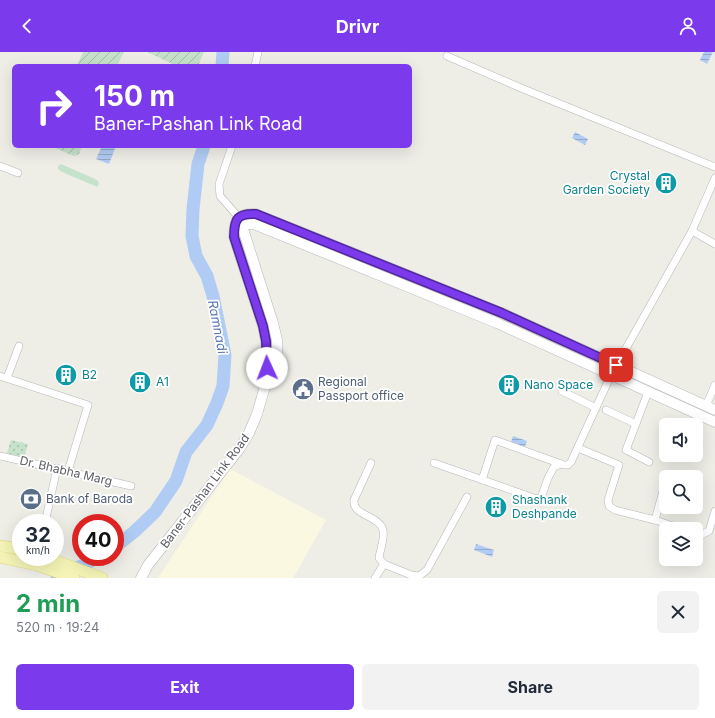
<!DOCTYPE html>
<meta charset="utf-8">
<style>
body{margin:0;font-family:Inter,sans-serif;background:#f2f2f3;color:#1f2937;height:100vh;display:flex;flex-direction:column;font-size:15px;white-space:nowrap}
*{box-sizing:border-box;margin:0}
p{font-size:13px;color:#747a83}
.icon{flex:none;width:22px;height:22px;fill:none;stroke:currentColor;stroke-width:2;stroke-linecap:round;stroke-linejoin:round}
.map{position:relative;height:526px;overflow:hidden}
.side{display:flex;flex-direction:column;background:#fff;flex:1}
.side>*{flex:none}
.top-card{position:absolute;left:12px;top:12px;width:400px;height:84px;border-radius:6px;box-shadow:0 4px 16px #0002;background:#7c3aed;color:#fff;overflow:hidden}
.controls{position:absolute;left:659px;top:366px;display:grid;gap:8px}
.controls a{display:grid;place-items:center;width:44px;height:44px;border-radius:6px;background:#fff;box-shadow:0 4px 16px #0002;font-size:20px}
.speed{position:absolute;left:12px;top:462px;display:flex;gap:8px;font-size:20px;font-weight:700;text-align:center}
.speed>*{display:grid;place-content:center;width:52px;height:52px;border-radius:50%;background:#fff;box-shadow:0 4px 16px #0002;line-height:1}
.speed small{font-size:10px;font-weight:400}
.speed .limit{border:6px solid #d22;background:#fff;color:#111}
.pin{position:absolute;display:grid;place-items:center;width:34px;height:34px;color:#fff;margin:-17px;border-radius:8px;box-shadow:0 2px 6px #0006}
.me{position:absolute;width:44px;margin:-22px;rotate:358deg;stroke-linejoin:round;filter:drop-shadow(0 0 3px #0008)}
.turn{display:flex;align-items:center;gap:14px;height:84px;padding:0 16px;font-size:18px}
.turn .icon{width:52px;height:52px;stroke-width:2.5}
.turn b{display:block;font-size:28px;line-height:34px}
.round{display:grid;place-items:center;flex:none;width:42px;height:42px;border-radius:6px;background:#f2f2f3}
.head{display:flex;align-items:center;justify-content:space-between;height:68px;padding:0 16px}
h1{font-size:24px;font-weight:700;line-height:30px;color:#1e9e55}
.primary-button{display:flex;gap:8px;margin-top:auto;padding:8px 16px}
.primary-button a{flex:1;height:46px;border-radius:6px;background:#7c3aed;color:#fff;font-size:16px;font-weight:700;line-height:46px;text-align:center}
.primary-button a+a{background:#f2f2f3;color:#1f2937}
header{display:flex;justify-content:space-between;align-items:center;height:52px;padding:0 16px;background:#7c3aed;color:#fff;font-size:18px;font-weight:700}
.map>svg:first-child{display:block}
</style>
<header><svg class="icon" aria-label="back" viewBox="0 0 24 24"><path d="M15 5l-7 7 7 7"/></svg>Drivr<svg class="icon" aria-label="person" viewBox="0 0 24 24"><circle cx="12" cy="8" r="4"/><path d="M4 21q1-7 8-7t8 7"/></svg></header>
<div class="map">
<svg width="715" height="526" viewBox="0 0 715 526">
<defs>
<pattern id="park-dots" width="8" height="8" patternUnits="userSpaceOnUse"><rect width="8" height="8" fill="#c7e2cb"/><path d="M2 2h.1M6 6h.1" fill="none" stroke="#a5bba8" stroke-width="1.8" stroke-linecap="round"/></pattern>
<pattern id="garden-furrows" width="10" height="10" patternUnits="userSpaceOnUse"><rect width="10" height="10" fill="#c7e2cb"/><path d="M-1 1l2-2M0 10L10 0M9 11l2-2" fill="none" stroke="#a5bba8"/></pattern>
<pattern id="water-rules" width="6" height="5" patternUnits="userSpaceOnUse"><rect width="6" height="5" fill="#b1ccf4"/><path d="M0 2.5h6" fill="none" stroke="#93a9c9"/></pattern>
</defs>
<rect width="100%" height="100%" fill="#eeeee7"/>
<path fill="#faf8e1" d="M 230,417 L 326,468 L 293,526 L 158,526 Z"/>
<path fill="#c7e2cb" d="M 61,112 L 95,127 L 98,129 L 99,132 L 97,135 L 95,134 L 62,120 L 58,117 L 58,114 Z"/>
<path fill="url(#park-dots)" d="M 11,388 L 28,392 L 24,406 L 7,401 Z"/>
<g fill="url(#garden-furrows)">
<path d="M 83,0 L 124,0 L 117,14 L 77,14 Z"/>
<path d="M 147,0 L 204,0 L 198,14 L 177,14 Z"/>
<path d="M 50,94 L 82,94 L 79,102 L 74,104 Z"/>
</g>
<g fill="url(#water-rules)">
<path d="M 704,0 L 713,0 L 707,12 L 700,8 Z"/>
<path d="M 575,80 L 588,87 L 585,93 L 572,86 Z"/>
<path d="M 102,94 L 116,94 L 109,112 L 96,107 Z"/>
<path d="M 513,384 L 527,389 L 525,395 L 511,390 Z"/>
<path d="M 476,492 L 494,498 L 492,505 L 474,498 Z"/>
</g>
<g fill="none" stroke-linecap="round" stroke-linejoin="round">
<g stroke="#b1ccf4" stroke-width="13">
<path d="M 222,14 L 223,0"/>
<path d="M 115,495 L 134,480 L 155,460 L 176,429 L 186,400 L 207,373 L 217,351 L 223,334 L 225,303 L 213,244 L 207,224 L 196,204 L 192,184 L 193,157 L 198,112 L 204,94"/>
<path d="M 57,526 L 99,505"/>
</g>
<g stroke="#b4b5ba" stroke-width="8">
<g id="street">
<path d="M 447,4 L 521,36 L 715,115"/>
<path d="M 255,14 L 258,0"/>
<path d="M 232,94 L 219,132 L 220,144 L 241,168"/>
<path d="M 0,114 L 18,121"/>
<path d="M 692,179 L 715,192"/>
<path d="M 0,324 L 88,353 L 68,419"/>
<path d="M 7,326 L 19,294"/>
<path d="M 562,339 L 596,356"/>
<path d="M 648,340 L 626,398 L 649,410"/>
<path d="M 706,354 L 715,333"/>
<path d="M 606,358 L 636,372"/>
<path d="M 578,396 L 619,413 L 608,448 L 609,454 L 615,458 L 655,468"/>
<path d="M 0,404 L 131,434"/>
<path d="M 371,411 L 354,448 C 352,464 379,463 383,478 C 385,486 380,498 379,506 L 384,512"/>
<path d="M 434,411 L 537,447 L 541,446 L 548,426 L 554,415 L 561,412"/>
<path d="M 482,428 L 495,388 L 564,413 L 568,413 L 571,410 L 611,323 L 692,179 L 715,126"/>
<path d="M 666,428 L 655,468 L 682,477"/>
<path d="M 45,471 L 57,416"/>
<path d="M 696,481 L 701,483 L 709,479 L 715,459"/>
<path d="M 375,526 L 384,512 L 411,523 L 419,524 L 427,518 L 467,445"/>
</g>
</g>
<g stroke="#b5b7bc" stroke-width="11">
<g id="secondary">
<path d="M 268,324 L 266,289 L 263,274 L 234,185 C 234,166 238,161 256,162 L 502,261 L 715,358"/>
<path d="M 141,526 L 148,513 L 240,396 L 249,381 L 257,362 L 268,324 L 277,307 L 277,288 L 273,271 L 243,177 L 244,174 L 248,172 L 254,172 L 497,271 L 715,370"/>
</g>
</g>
<g stroke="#dfd26f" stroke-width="12">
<g id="primary">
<path d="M 0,494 L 21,497"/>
<path d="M 0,505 L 37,513 L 74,526"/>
<path d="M 46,505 L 102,526"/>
</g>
</g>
<use href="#street" stroke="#fff" stroke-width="7"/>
<use href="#secondary" stroke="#fff" stroke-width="10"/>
<use href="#primary" stroke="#f5f4b6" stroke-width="11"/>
</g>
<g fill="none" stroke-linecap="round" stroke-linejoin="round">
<g stroke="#51269a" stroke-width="10">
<path id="route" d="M 267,316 L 266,289 L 263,274 L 234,185 C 234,166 238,161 256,162 L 502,261 L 616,313"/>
</g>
<use href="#route" stroke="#7c3aed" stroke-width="7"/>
</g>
<defs>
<g id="building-disc" transform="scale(1.15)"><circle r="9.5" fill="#0f9aa8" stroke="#fff"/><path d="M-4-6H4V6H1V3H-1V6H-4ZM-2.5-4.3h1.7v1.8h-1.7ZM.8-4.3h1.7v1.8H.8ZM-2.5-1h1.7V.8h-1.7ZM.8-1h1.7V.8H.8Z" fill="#fff"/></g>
<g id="civic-disc" transform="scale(1.15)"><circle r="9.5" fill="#5c6f8a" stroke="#fff"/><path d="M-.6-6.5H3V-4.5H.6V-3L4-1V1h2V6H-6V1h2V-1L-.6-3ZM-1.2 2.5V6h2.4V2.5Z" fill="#fff"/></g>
<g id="bank-disc" transform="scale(1.15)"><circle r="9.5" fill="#5c6f8a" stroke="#fff"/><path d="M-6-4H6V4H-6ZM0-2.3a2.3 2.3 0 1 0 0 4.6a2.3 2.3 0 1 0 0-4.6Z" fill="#fff"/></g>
</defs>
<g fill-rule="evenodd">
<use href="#building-disc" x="666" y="131"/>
<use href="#building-disc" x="66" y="323"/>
<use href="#building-disc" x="140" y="330"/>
<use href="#building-disc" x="509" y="333"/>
<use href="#civic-disc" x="303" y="337"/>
<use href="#bank-disc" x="31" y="447"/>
<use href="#building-disc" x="496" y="455"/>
</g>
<g text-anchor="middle" stroke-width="3.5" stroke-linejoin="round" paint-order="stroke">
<g font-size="12" fill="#0d838f" stroke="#fff" text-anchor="start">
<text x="650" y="128" text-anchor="end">Crystal<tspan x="650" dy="14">Garden Society</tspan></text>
<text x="82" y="327">B2</text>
<text x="156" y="334">A1</text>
<text x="524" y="337">Nano Space</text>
<text x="512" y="452">Shashank<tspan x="512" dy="14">Deshpande</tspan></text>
</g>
<g font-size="12" fill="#4e5e75" stroke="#fff" text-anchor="start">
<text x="318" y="334">Regional<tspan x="318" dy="14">Passport office</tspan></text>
<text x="46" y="451">Bank of Baroda</text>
</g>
<g font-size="12" fill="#5e6065" stroke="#fff">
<text transform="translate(66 419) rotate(13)" y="4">Dr. Bhabha Marg</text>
<text transform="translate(205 439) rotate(-53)" y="4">Baner-Pashan Link Road</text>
</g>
<g font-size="13" font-style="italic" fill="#5776b5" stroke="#fff">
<text transform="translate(218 275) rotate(79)" y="5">Ramnadi</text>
</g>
</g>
</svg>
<div class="controls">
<a><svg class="icon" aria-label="sound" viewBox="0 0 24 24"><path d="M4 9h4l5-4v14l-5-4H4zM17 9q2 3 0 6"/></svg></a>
<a><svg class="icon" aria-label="search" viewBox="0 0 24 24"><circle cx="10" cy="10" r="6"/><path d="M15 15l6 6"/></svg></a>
<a><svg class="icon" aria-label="layers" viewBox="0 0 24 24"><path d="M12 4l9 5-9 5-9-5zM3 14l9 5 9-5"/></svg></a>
</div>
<div class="speed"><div>32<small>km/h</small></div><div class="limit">40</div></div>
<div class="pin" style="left:616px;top:313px;background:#d93025"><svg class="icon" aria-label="arrive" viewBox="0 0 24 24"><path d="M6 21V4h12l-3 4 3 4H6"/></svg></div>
<svg class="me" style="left:267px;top:316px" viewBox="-20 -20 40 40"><circle r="19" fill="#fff"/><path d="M0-13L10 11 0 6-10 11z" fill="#7c3aed"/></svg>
<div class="top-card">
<div class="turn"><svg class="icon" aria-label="right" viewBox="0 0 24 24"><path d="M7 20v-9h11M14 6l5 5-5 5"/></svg><div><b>150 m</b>Baner-Pashan Link Road</div></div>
</div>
</div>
<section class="side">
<div class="head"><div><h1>2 min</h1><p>520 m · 19:24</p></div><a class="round"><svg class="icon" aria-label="close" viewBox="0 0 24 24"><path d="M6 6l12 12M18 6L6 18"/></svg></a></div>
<div class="primary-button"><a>Exit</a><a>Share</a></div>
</section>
